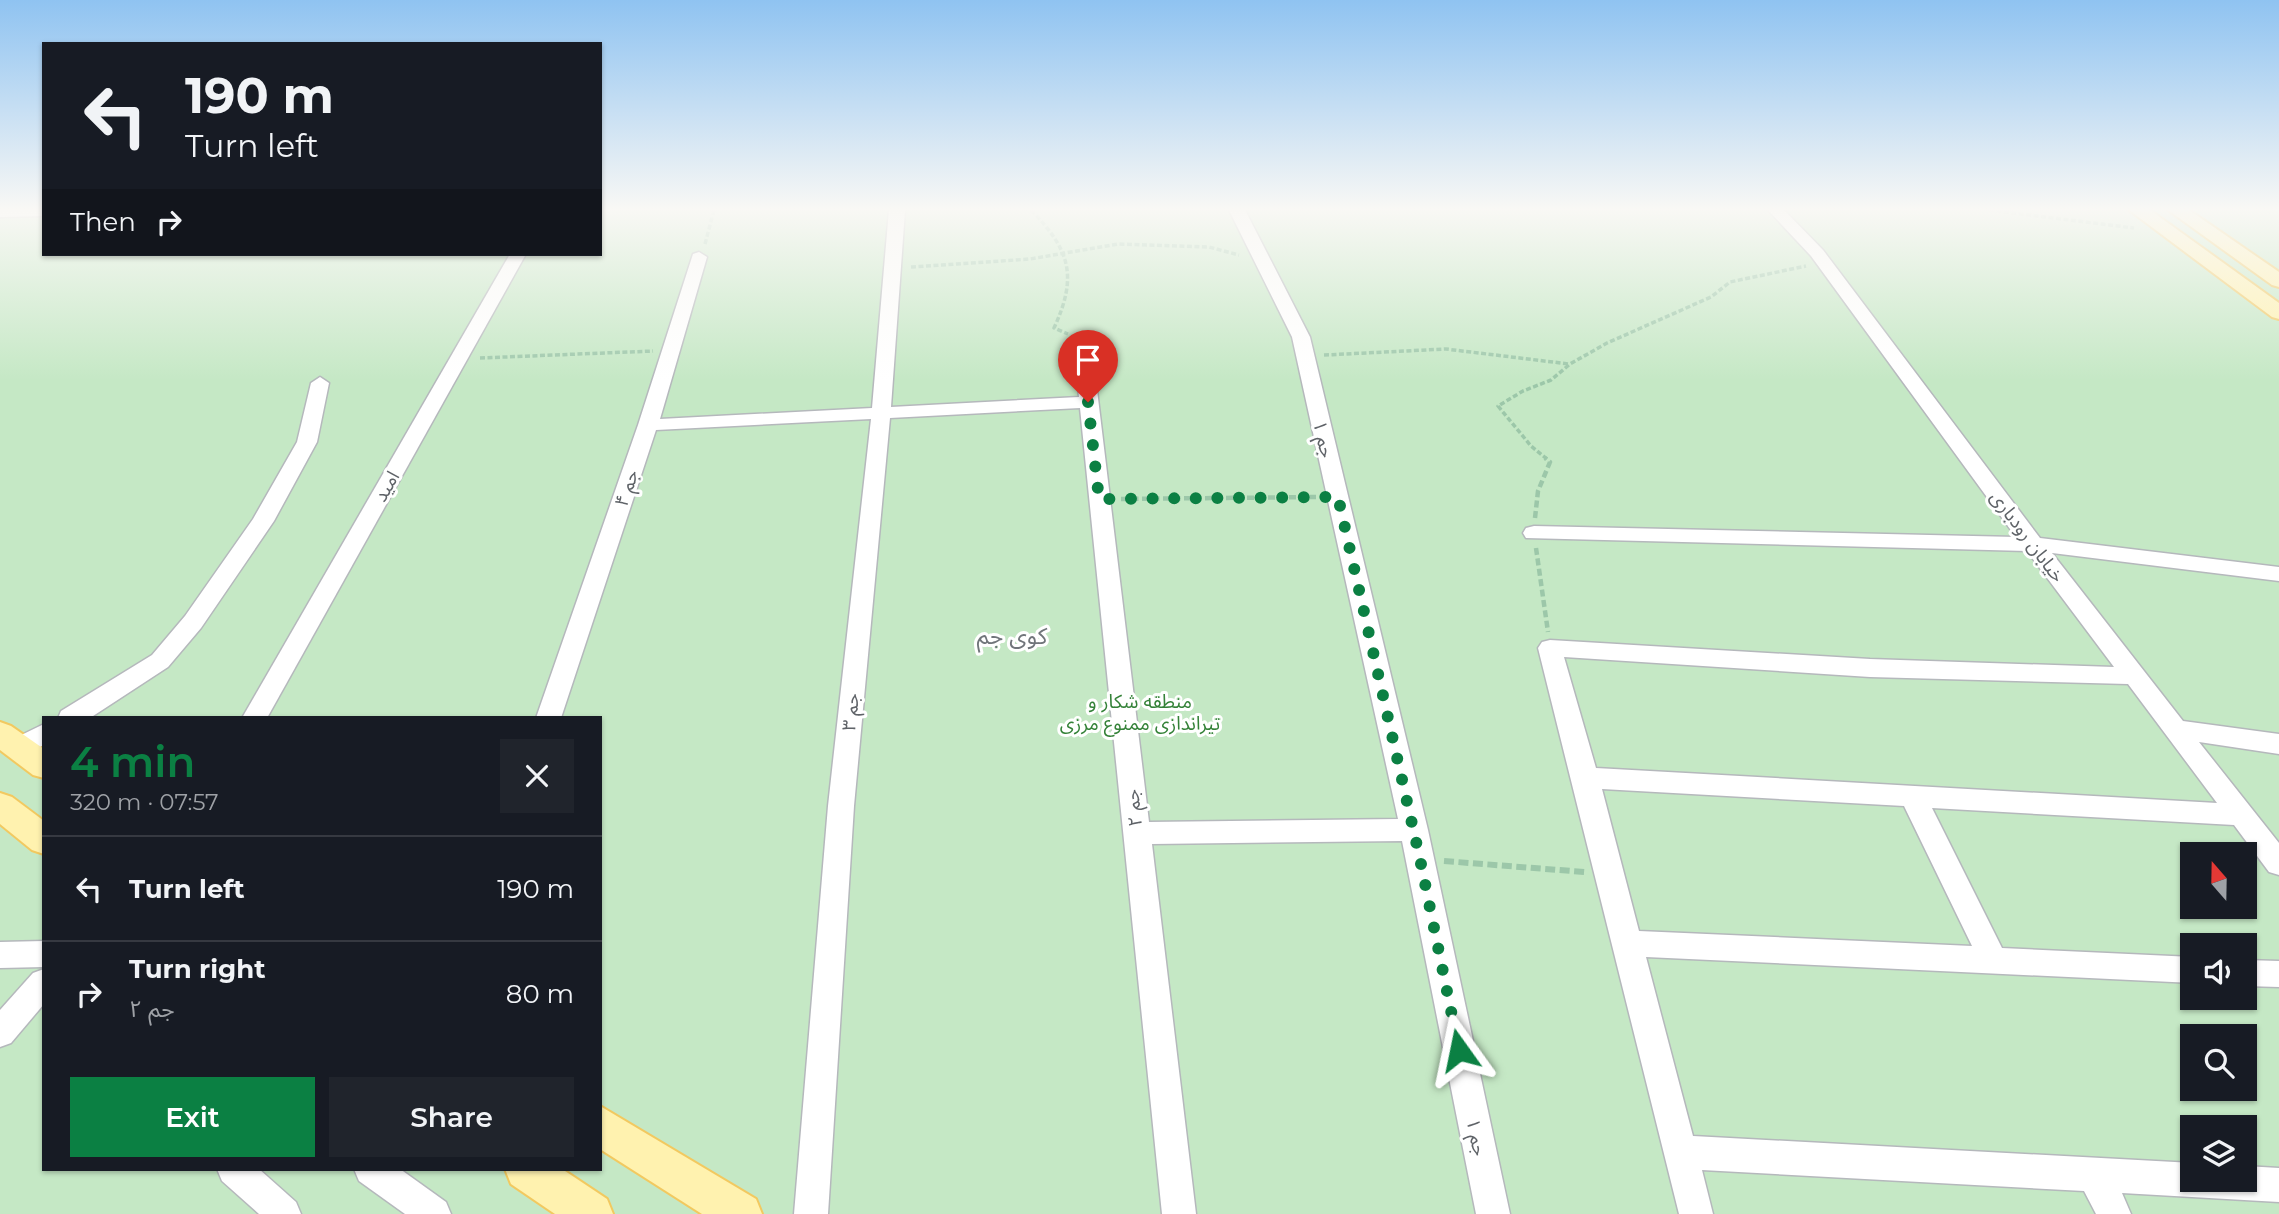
<!DOCTYPE html>
<meta charset="utf-8">
<style>
body{margin:0;font-family:Montserrat,"Noto Sans Arabic",sans-serif;background:#20242c;color:#f1f3f6;height:100vh;display:flex;flex-direction:column;font-size:26px;white-space:nowrap}
*{box-sizing:border-box;margin:0}
p{font-size:23px;color:#9ea1a6}
.icon{flex:none;width:38px;height:38px;fill:none;stroke:currentColor;stroke-width:2;stroke-linecap:round;stroke-linejoin:round}
.map{position:relative;flex:1;overflow:hidden}
.drawer{position:absolute;left:42px;top:716px;width:560px;height:455px;display:flex;flex-direction:column;background:#171b24;border-radius:0px;box-shadow:0 2px 5px #0004}
.drawer>*{flex:none}
.hud{position:absolute;left:42px;top:42px;width:560px;height:214px;border-radius:0px;box-shadow:0 2px 5px #0004;background:#171b24;color:#f1f3f6;overflow:hidden}
.needle{width:46px;rotate:340deg}
.tools{position:absolute;left:2180px;top:842px;display:grid;gap:14px}
.tools a{display:grid;place-items:center;width:77px;height:77px;border-radius:0px;background:#171b24;box-shadow:0 2px 5px #0004;font-size:35px}
.pin{position:absolute;display:grid;place-items:center;width:60px;height:60px;color:#fff;margin:-72px -30px;border-radius:50% 50% 50% 0;rotate:-45deg;box-shadow:0 0 7px #0007}
.pin .icon{rotate:45deg}
.me{position:absolute;width:77px;margin:-38px;rotate:348deg;stroke-linejoin:round;filter:drop-shadow(0 0 5px #0008)}
.turn{display:flex;align-items:center;gap:24px;height:147px;padding:0 28px;font-size:32px}
.turn .icon{width:91px;height:91px;stroke-width:2.5}
.turn b{display:block;font-size:49px;line-height:60px}
.then{display:flex;align-items:center;height:66px;padding:0 28px;background:#0003;gap:14px;font-size:26px}
.round{display:grid;place-items:center;flex:none;width:74px;height:74px;border-radius:0px;background:#20242c}
.headline{display:flex;align-items:center;justify-content:space-between;height:119px;padding:0 28px}
h1{font-size:42px;font-weight:600;line-height:52px;color:#0b8043}
.action{display:flex;gap:14px;margin-top:auto;padding:14px 28px}
.action a{flex:1;height:80px;border-radius:0px;background:#0b8043;color:#fff;font-size:28px;font-weight:600;line-height:80px;text-align:center}
.action a+a{background:#20242c;color:#f1f3f6}
ul{padding:0;list-style:none}
li{display:flex;align-items:center;gap:21px;height:105px;padding:0 28px;border-top:2px solid #363941}
li div{flex:1}
li b{display:block;font-size:26px}
li em{font-style:normal}
.map>svg:first-child{display:block}
</style>
<div class="map">
<svg width="2279" height="1214" viewBox="0 0 2279 1214">
<rect width="100%" height="100%" fill="#f1efe8"/>
<path fill="#c5e8c5" fill-rule="evenodd" d="M 0,210 L 44,210 L 44,254 L 600,254 L 600,210 L 2279,210 L 2279,1214 L 0,1214 ZM 44,718 L 600,718 L 600,1169 L 44,1169 ZM 2193,854 L 2245,854 L 2245,906 L 2193,906 ZM 2193,945 L 2245,945 L 2245,998 L 2193,998 ZM 2193,1036 L 2245,1036 L 2245,1088 L 2193,1088 ZM 2193,1127 L 2245,1127 L 2245,1180 L 2193,1180 Z"/>
<g fill="none" stroke-linecap="round" stroke-linejoin="round">
<g stroke="#b5b8bc" stroke-width="3">
<g id="minor">
<path d="M 0,210 L 44,210 L 44,216 L 0,217 Z"/>
<path d="M 889,210 L 905,210 L 891,407 L 1079,397 L 1073,340 L 1082,335 L 1091,340 L 1149,822 L 1398,819 L 1292,337 L 1229,210 L 1245,210 L 1310,337 L 1428,830 L 1510,1214 L 1476,1214 L 1402,841 L 1152,844 L 1196,1214 L 1162,1214 L 1080,408 L 890,418 L 854,806 L 828,1214 L 794,1214 L 828,806 L 871,419 L 656,430 L 561,718 L 536,718 L 638,425 L 693,254 L 699,252 L 707,257 L 660,419 L 872,408 Z"/>
<path d="M 1768,210 L 1784,210 L 1823,250 L 2040,538 L 2279,567 L 2279,581 L 2052,553 L 2183,721 L 2279,734 L 2279,754 L 2199,742 L 2279,843 L 2279,875 L 2269,872 L 2234,825 L 1932,808 L 2002,948 L 2193,957 L 2193,983 L 1646,957 L 1693,1136 L 2193,1163 L 2193,1180 L 2245,1180 L 2245,1166 L 2279,1168 L 2279,1202 L 2122,1193 L 2131,1214 L 2096,1214 L 2084,1191 L 1702,1170 L 1713,1214 L 1679,1214 L 1538,648 L 1542,642 L 1550,640 L 1870,659 L 2114,667 L 2027,551 L 1526,538 L 1523,533 L 1526,528 L 1534,526 L 2016,537 L 1811,256 ZM 1564,657 L 1870,677 L 2128,684 L 2217,803 L 1596,768 ZM 1602,789 L 1904,806 L 1972,946 L 1639,931 Z"/>
<path d="M 510,254 L 526,254 L 267,718 L 242,718 Z"/>
<path d="M 320,377 L 329,383 L 317,442 L 274,521 L 201,628 L 168,667 L 90,718 L 58,718 L 61,711 L 152,655 L 185,616 L 253,519 L 297,442 L 311,383 Z"/>
<path d="M 44,724 L 44,745 L 18,758 L 9,755 L 5,748 L 9,741 Z"/>
<path d="M 44,941 L 44,967 L 0,968 L 0,942 Z"/>
<path d="M 2245,960 L 2279,961 L 2279,987 L 2245,986 Z"/>
<path d="M 44,969 L 44,1004 L 11,1043 L 0,1047 L 0,1010 L 33,973 Z"/>
<path d="M 217,1169 L 259,1169 L 296,1202 L 301,1214 L 259,1214 L 222,1181 Z"/>
<path d="M 354,1169 L 400,1169 L 446,1202 L 451,1214 L 405,1214 L 359,1181 Z"/>
</g>
</g>
<g stroke="#f2c960" stroke-width="4">
<g id="major">
<path d="M 2129,210 L 2150,210 L 2279,303 L 2279,319 L 2272,317 Z"/>
<path d="M 2168,210 L 2189,210 L 2279,272 L 2279,287 L 2272,285 Z"/>
<path d="M 0,722 L 11,726 L 44,749 L 44,778 L 33,775 L 0,750 Z"/>
<path d="M 0,793 L 12,797 L 44,821 L 44,854 L 32,850 L 0,824 Z"/>
<path d="M 600,1106 L 756,1199 L 762,1214 L 702,1214 L 600,1149 Z"/>
<path d="M 505,1169 L 562,1169 L 607,1199 L 613,1214 L 555,1214 L 511,1184 Z"/>
</g>
</g>
<g stroke="#9cc7a9" stroke-width="3.5" stroke-dasharray="5 2.5" stroke-linecap="butt">
<path d="M 1031,210 C 1070,250 1078,276 1054,328 L 1068,334"/>
<path d="M 1989,210 L 2134,228"/>
<path d="M 705,244 L 714,210"/>
<path d="M 911,267 L 1030,259 L 1118,244 L 1209,247 L 1239,255"/>
<path d="M 1324,355 L 1446,349 L 1569,364"/>
<path d="M 480,358 L 653,351"/>
<path d="M 1547,459 L 1531,446 L 1498,406 L 1523,391 L 1551,380 L 1570,364 L 1607,343 L 1711,297 L 1730,282 L 1806,266"/>
</g>
<g stroke="#9cc7a9" stroke-width="4.5" stroke-dasharray="7 3.5" stroke-linecap="butt">
<path d="M 1121,499 L 1316,497"/>
<path d="M 1535,518 L 1538,491 L 1550,462 L 1545,458"/>
<path d="M 1536,548 L 1548,632"/>
</g>
<path stroke="#9cc7a9" stroke-width="6" stroke-dasharray="10 4.5" stroke-linecap="butt" d="M 1444,861 L 1585,872"/>
<use href="#minor" fill="#fff" fill-rule="evenodd"/>
<use href="#major" fill="#fff2af" fill-rule="evenodd"/>
</g>
<linearGradient id="sky" x2="0" y2="1"><stop stop-color="#8fc3f1"/><stop offset="0.55" stop-color="#f9f8f5"/><stop offset="1" stop-color="#f9f8f5" stop-opacity="0"/></linearGradient>
<rect width="2279" height="380" fill="url(#sky)"/>
<g fill="none" stroke-linecap="round" stroke-linejoin="round">
<path stroke="#0b8043" stroke-width="12" stroke-dasharray="0 21.6" d="M 1088,402 L 1099,499 L 1338,497 L 1420,859 L 1459,1050"/>
</g>
<g text-anchor="middle" stroke-width="6" stroke-linejoin="round" paint-order="stroke">
<g font-size="19" fill="#5f6368" stroke="#fff">
<text transform="translate(1324 439) rotate(77)" y="7">جم ۱</text>
<text transform="translate(386 486) rotate(-60)" y="7">امید</text>
<text transform="translate(626 488) rotate(-71)" y="7">جم ۴</text>
<text transform="translate(2028 536) rotate(53)" y="7">خیابان رودباری</text>
<text transform="translate(850 712) rotate(-84)" y="7">جم ۳</text>
<text transform="translate(1133 808) rotate(-96)" y="7">جم ۲</text>
<text transform="translate(1477 1137) rotate(78)" y="7">جم ۱</text>
</g>
<g font-size="19" fill="#348238" stroke="#fff">
<text x="1140" y="708">منطقه شکار و<tspan x="1140" dy="22">تیراندازی ممنوع مرزی</tspan></text>
</g>
<g font-size="23" fill="#70757a" stroke="#fff">
<text x="1012" y="644">کوی جم</text>
</g>
</g>
</svg>
<div class="tools">
<a><svg class="needle" viewBox="-14 -14 28 28"><path d="M0-13l5 13h-10z" fill="#e53935"/><path d="M0 13l5-13h-10z" fill="#9ea1a6"/></svg></a>
<a><svg class="icon" aria-label="sound" viewBox="0 0 24 24"><path d="M4 9h4l5-4v14l-5-4H4zM17 9q2 3 0 6"/></svg></a>
<a><svg class="icon" aria-label="search" viewBox="0 0 24 24"><circle cx="10" cy="10" r="6"/><path d="M15 15l6 6"/></svg></a>
<a><svg class="icon" aria-label="layers" viewBox="0 0 24 24"><path d="M12 4l9 5-9 5-9-5zM3 14l9 5 9-5"/></svg></a>
</div>
<div class="pin" style="left:1088px;top:402px;background:#d93025"><svg class="icon" aria-label="arrive" viewBox="0 0 24 24"><path d="M6 21V4h12l-3 4 3 4H6"/></svg></div>
<svg class="me" style="left:1459px;top:1050px" viewBox="-20 -20 40 40"><path d="M0-17L14 15 0 8-14 15z" fill="#0b8043" stroke="#fff" stroke-width="4"/></svg>
<div class="hud">
<div class="turn"><svg class="icon" aria-label="left" viewBox="0 0 24 24"><path d="M17 20v-9H6M10 6l-5 5 5 5"/></svg><div><b>190 m</b>Turn left</div></div>
<div class="then">Then<svg class="icon" aria-label="right" viewBox="0 0 24 24"><path d="M7 20v-9h11M14 6l5 5-5 5"/></svg></div>
</div>
<section class="drawer">
<div class="headline"><div><h1>4 min</h1><p>320 m · 07:57</p></div><a class="round"><svg class="icon" aria-label="close" viewBox="0 0 24 24"><path d="M6 6l12 12M18 6L6 18"/></svg></a></div>
<ul>
<li><svg class="icon" aria-label="left" viewBox="0 0 24 24"><path d="M17 20v-9H6M10 6l-5 5 5 5"/></svg><div><b>Turn left</b></div><em>190 m</em></li>
<li><svg class="icon" aria-label="right" viewBox="0 0 24 24"><path d="M7 20v-9h11M14 6l5 5-5 5"/></svg><div><b>Turn right</b><p>جم ۲</p></div><em>80 m</em></li>
</ul>
<div class="action"><a>Exit</a><a>Share</a></div>
</section>
</div>
